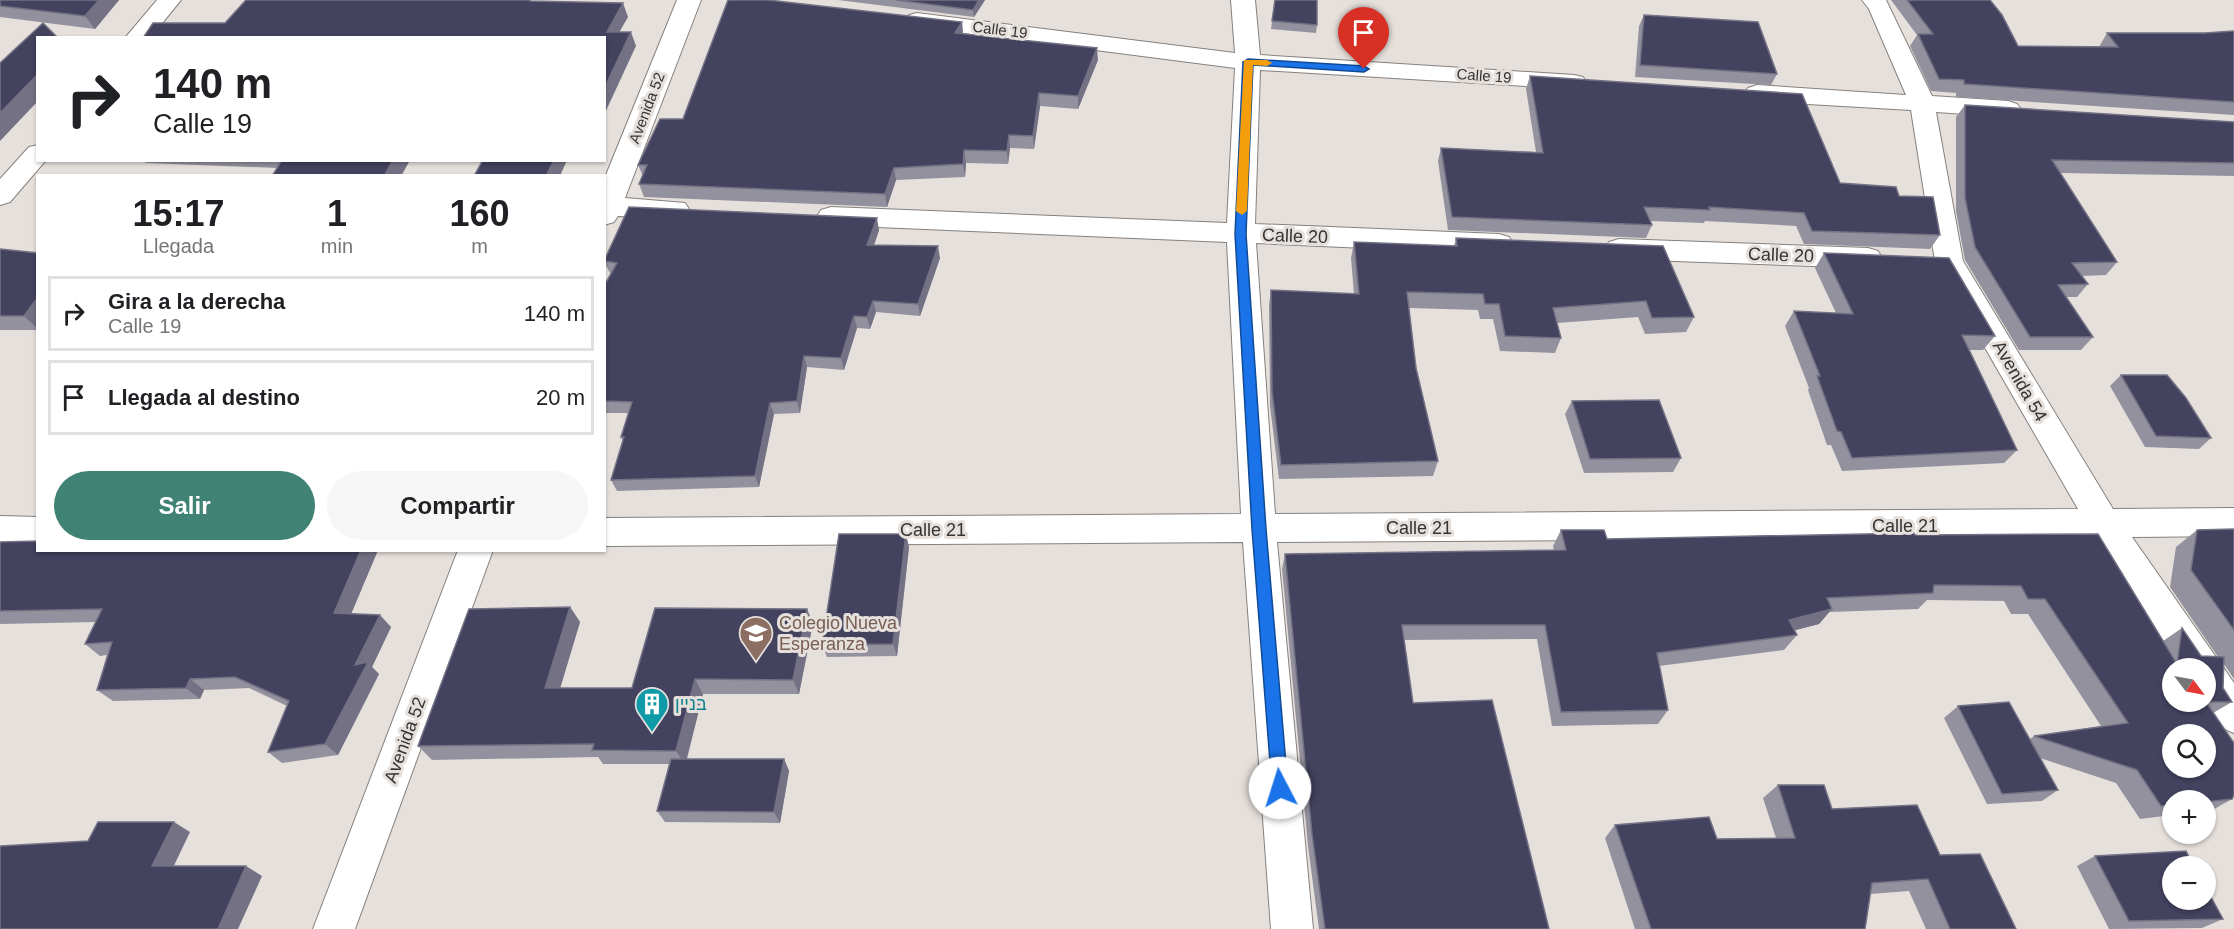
<!DOCTYPE html>
<html lang="es">
<meta charset="utf-8">
<style>
body{margin:0;font-family:Helvetica,Heebo,sans-serif;background:#f6f6f6;color:#202124;height:100vh;display:flex;flex-direction:column;font-size:22px;white-space:nowrap}
*{box-sizing:border-box;margin:0}
p{font-size:20px;color:#757577}
.icon{flex:none;width:33px;height:33px;fill:none;stroke:currentColor;stroke-width:2;stroke-linecap:round;stroke-linejoin:round}
.map{position:relative;flex:1;overflow:hidden}
.panel{position:absolute;left:36px;top:174px;width:570px;height:378px;display:flex;flex-direction:column;background:#fff;border-radius:0px;box-shadow:0 2px 4px #0004}
.panel>*{flex:none}
.banner{position:absolute;left:36px;top:36px;width:570px;height:126px;border-radius:0px;box-shadow:0 2px 4px #0004;background:#fff;color:#202124;overflow:hidden}
.needle{width:39px;rotate:122deg}
.buttons{position:absolute;left:2162px;top:658px;display:grid;gap:12px}
.buttons a{display:grid;place-items:center;width:54px;height:54px;border-radius:50%;background:#fff;box-shadow:0 2px 4px #0004;font-size:30px}
.pin{position:absolute;display:grid;place-items:center;width:51px;height:51px;color:#fff;margin:-62px -26px;border-radius:50% 50% 50% 0;rotate:-45deg;box-shadow:0 0 6px #0007}
.pin .icon{rotate:45deg}
.me{position:absolute;width:66px;margin:-33px;rotate:355deg;stroke-linejoin:round;filter:drop-shadow(0 0 4px #0008)}
.turn{display:flex;align-items:center;gap:21px;height:126px;padding:0 18px;font-size:27px}
.turn .icon{width:78px;height:78px;stroke-width:2.5}
.turn b{display:block;font-size:42px;line-height:51px}
.eta{display:flex;justify-content:space-evenly;align-items:center;height:102px;text-align:center}
.eta b{font-size:36px;font-weight:800;line-height:42px}
.button{display:flex;gap:12px;margin-top:auto;padding:12px 18px}
.button a{flex:1;height:69px;border-radius:36px;background:#408375;color:#fff;font-size:24px;font-weight:800;line-height:69px;text-align:center}
.button a+a{background:#f6f6f6;color:#202124}
ul{padding:0;list-style:none}
li{display:flex;align-items:center;gap:18px;height:75px;margin:0 12px 9px;padding:0 6px;border:3px solid #e0e0e0;border-radius:0px}
li div{flex:1}
li b{display:block;font-size:22px}
li em{font-style:normal}
.map>svg:first-child{display:block}
</style>
<div class="map">
<svg width="2234" height="929" viewBox="0 0 2234 929">
<rect width="100%" height="100%" fill="#e6e0dc"/>
<g fill="none" stroke-linecap="round" stroke-linejoin="round">
<g stroke="#85807d" stroke-width="2">
<g id="minor">
<path d="M 157,0 L 181,0 L 150,38 L 125,38 Z"/>
<path d="M 677,0 L 701,0 L 625,198 L 685,203 L 689,209 L 685,215 L 675,218 L 618,216 L 614,222 L 604,225 L 604,180 Z"/>
<path d="M 1231,0 L 1255,0 L 1260,55 L 1574,75 L 1583,77 L 1586,82 L 1583,87 L 1574,89 L 1260,70 L 1255,224 L 1499,234 L 1509,237 L 1513,244 L 1509,251 L 1499,254 L 1256,243 L 1275,514 L 2078,509 L 1935,261 L 1911,110 L 1757,101 L 1748,98 L 1744,93 L 1748,88 L 1757,85 L 1906,95 L 1869,9 L 1862,0 L 1886,0 L 1932,96 L 2008,101 L 2017,104 L 2021,109 L 2017,114 L 2008,117 L 1936,112 L 1963,261 L 2113,509 L 2234,508 L 2234,536 L 2132,537 L 2234,683 L 2234,733 L 2220,727 L 2204,702 L 2205,669 L 2182,669 L 2094,537 L 1277,542 L 1313,929 L 1271,929 L 1243,542 L 604,546 L 604,518 L 1241,514 L 1227,242 L 831,225 L 821,222 L 817,216 L 821,210 L 831,207 L 1227,223 L 1235,68 L 917,27 L 909,25 L 905,20 L 909,15 L 917,13 L 1235,53 Z"/>
<path d="M 38,145 L 38,160 L 46,160 L 10,202 L 0,205 L 0,179 L 29,147 Z"/>
<path d="M 1619,239 L 1868,248 L 1878,251 L 1882,258 L 1878,265 L 1868,268 L 1619,259 L 1609,256 L 1605,249 L 1609,242 Z"/>
<path d="M 0,516 L 38,517 L 38,545 L 0,544 Z"/>
<path d="M 458,550 L 493,550 L 355,929 L 313,929 Z"/>
</g>
</g>
<use href="#minor" fill="#fff" fill-rule="evenodd"/>
</g>
<g fill="#94919e">
<path d="M 0,0 L 119,0 L 95,29 L 0,17 Z"/>
<path d="M 838,0 L 985,0 L 974,17 Z"/>
<path d="M 1275,0 L 1317,25 L 1316,33 L 1271,29 Z"/>
<path d="M 1891,0 L 1990,0 L 2018,46 L 2099,47 L 2107,33 L 2205,33 L 2234,31 L 2234,115 L 1956,97 L 1956,93 L 1931,91 L 1910,46 L 1917,35 Z"/>
<path d="M 1644,15 L 1777,74 L 1771,85 L 1635,77 L 1639,26 Z"/>
<path d="M 962,22 L 963,34 L 1098,60 L 1078,109 L 1040,106 L 1034,149 L 1010,148 L 1008,164 L 966,163 L 965,177 L 896,180 L 887,207 L 644,197 L 639,184 L 643,176 L 638,165 L 683,119 Z"/>
<path d="M 1530,76 L 1840,183 L 1899,196 L 1940,235 L 1930,249 L 1804,244 L 1796,226 L 1705,221 L 1704,223 L 1650,221 L 1652,225 L 1646,238 L 1448,230 L 1438,161 L 1441,148 L 1536,152 L 1526,89 Z"/>
<path d="M 1965,105 L 2234,122 L 2234,176 L 2060,173 L 2117,262 L 2106,275 L 2082,276 L 2088,284 L 2077,297 L 2066,297 L 2093,337 L 2081,350 L 2019,350 L 1965,260 L 1956,211 L 1956,117 Z"/>
<path d="M 144,160 L 410,160 L 401,176 L 272,176 L 277,168 L 146,163 Z"/>
<path d="M 879,230 L 874,245 L 940,258 L 920,316 L 876,312 L 870,329 L 857,328 L 844,370 L 807,367 L 800,413 L 774,414 L 759,487 L 617,491 L 611,480 L 623,442 L 621,437 L 628,413 L 604,413 L 604,286 L 612,273 L 610,273 L 604,262 Z"/>
<path d="M 1456,238 L 1694,317 L 1686,332 L 1645,334 L 1638,317 L 1557,323 L 1561,338 L 1555,353 L 1500,351 L 1493,319 L 1480,319 L 1478,310 L 1409,308 L 1416,368 L 1438,461 L 1433,476 L 1279,479 L 1270,406 L 1269,305 L 1271,290 L 1354,294 L 1351,258 L 1354,242 L 1454,246 Z"/>
<path d="M 0,249 L 38,253 L 38,330 L 0,330 Z"/>
<path d="M 1824,253 L 1995,336 L 1983,350 L 1969,350 L 2017,450 L 2004,463 L 1842,471 L 1831,445 L 1827,445 L 1808,390 L 1809,388 L 1785,326 L 1794,311 L 1836,313 L 1815,268 Z"/>
<path d="M 2121,375 L 2211,438 L 2199,449 L 2145,447 L 2110,386 Z"/>
<path d="M 1572,401 L 1681,458 L 1673,472 L 1584,473 L 1565,414 Z"/>
<path d="M 2234,529 L 2234,679 L 2224,664 L 2223,688 L 2232,702 L 2213,713 L 2232,799 L 2209,812 L 2205,812 L 2205,801 L 2172,801 L 2172,815 L 2140,819 L 2116,783 L 2040,758 L 2058,790 L 2042,801 L 1987,804 L 1944,718 L 1958,706 L 2030,739 L 2034,736 L 2101,726 L 2028,614 L 2011,614 L 2004,601 L 1927,600 L 1918,609 L 1829,612 L 1819,624 L 1794,630 L 1797,635 L 1784,650 L 1659,666 L 1668,710 L 1658,724 L 1552,726 L 1537,639 L 1404,640 L 1413,703 L 1549,929 L 1319,929 L 1308,846 L 1282,569 L 1285,554 L 1554,551 L 1553,546 L 1561,530 L 1607,539 L 1915,535 L 2163,641 L 2182,628 L 2201,656 L 2218,657 L 2170,587 L 2176,547 L 2197,530 Z"/>
<path d="M 0,542 L 38,550 L 378,550 L 351,614 L 391,627 L 372,667 L 379,674 L 338,755 L 282,763 L 268,752 L 287,706 L 249,688 L 204,690 L 200,699 L 113,701 L 97,690 L 107,655 L 100,656 L 85,644 L 96,622 L 0,624 Z"/>
<path d="M 909,547 L 897,656 L 827,657 L 822,645 Z"/>
<path d="M 570,607 L 580,622 L 560,688 L 632,688 L 813,623 L 799,694 L 703,694 L 687,759 L 784,759 L 789,771 L 780,823 L 665,822 L 657,811 L 669,764 L 603,764 L 598,757 L 432,760 L 418,746 Z"/>
<path d="M 1778,785 L 1832,809 L 1940,855 L 2016,929 L 1926,929 L 1909,891 L 1870,894 L 1865,929 L 1635,929 L 1605,838 L 1615,825 L 1717,839 L 1776,838 L 1763,798 Z"/>
<path d="M 2095,856 L 2223,919 L 2202,928 L 2109,929 L 2077,866 Z"/>
</g>
<g fill="#747184">
<path d="M 99,0 L 119,0 L 95,29 L 85,16 Z"/>
<path d="M 979,0 L 985,0 L 974,17 L 973,10 Z"/>
<path d="M 623,3 L 628,17 L 612,45 L 607,32 Z"/>
<path d="M 962,22 L 963,35 L 955,33 Z"/>
<path d="M 631,32 L 636,46 L 604,115 L 604,89 Z"/>
<path d="M 1097,48 L 1098,60 L 1078,109 L 1078,96 Z"/>
<path d="M 38,74 L 38,101 L 0,141 L 0,113 Z"/>
<path d="M 1039,93 L 1040,106 L 1034,149 L 1033,136 Z"/>
<path d="M 1009,135 L 1010,148 L 1008,164 L 1007,151 Z"/>
<path d="M 964,150 L 966,163 L 965,177 L 963,164 Z"/>
<path d="M 393,160 L 410,160 L 401,176 L 384,176 Z"/>
<path d="M 554,160 L 567,160 L 560,176 L 546,176 Z"/>
<path d="M 894,168 L 896,180 L 887,207 L 885,194 Z"/>
<path d="M 877,218 L 879,230 L 870,257 L 867,245 Z"/>
<path d="M 938,246 L 940,258 L 920,316 L 918,304 Z"/>
<path d="M 38,297 L 38,329 L 24,316 Z"/>
<path d="M 873,301 L 876,312 L 870,329 L 867,317 Z"/>
<path d="M 854,316 L 857,328 L 844,370 L 841,358 Z"/>
<path d="M 804,356 L 807,367 L 800,413 L 797,401 Z"/>
<path d="M 770,403 L 774,414 L 759,487 L 755,476 Z"/>
<path d="M 906,534 L 909,547 L 897,656 L 893,644 Z"/>
<path d="M 361,550 L 378,550 L 346,626 L 334,613 Z"/>
<path d="M 570,607 L 580,622 L 556,702 L 545,688 Z"/>
<path d="M 807,609 L 813,623 L 799,694 L 793,680 Z"/>
<path d="M 1832,609 L 1819,624 L 1777,635 L 1789,620 Z"/>
<path d="M 380,615 L 391,627 L 372,667 L 379,674 L 338,755 L 325,744 L 355,665 Z"/>
<path d="M 190,679 L 204,690 L 200,699 L 186,688 Z"/>
<path d="M 695,679 L 703,694 L 685,765 L 676,751 Z"/>
<path d="M 784,759 L 789,771 L 780,823 L 774,812 Z"/>
<path d="M 174,822 L 190,832 L 169,876 L 152,866 Z"/>
<path d="M 246,866 L 262,876 L 238,929 L 218,929 Z"/>
</g>
<g fill="#43425f" stroke="#747184" stroke-width="1.5" fill-rule="evenodd">
<path d="M 0,0 L 99,0 L 85,16 L 0,6 Z"/>
<path d="M 246,0 L 530,0 L 530,1 L 623,3 L 607,32 L 631,32 L 604,89 L 604,38 L 143,38 L 153,23 L 225,23 Z"/>
<path d="M 728,0 L 768,0 L 962,22 L 955,33 L 1097,48 L 1078,96 L 1039,93 L 1033,136 L 1009,135 L 1007,151 L 964,150 L 963,164 L 894,168 L 885,194 L 639,184 L 647,165 L 638,165 L 660,119 L 683,119 Z"/>
<path d="M 896,0 L 979,0 L 973,10 Z"/>
<path d="M 1275,0 L 1317,0 L 1317,25 L 1272,21 Z"/>
<path d="M 1907,0 L 1990,0 L 2002,15 L 2018,46 L 2118,47 L 2107,33 L 2205,33 L 2234,31 L 2234,102 L 1964,84 L 1964,80 L 1939,79 L 1918,34 L 1933,34 Z"/>
<path d="M 1644,15 L 1758,22 L 1777,74 L 1640,65 Z"/>
<path d="M 43,23 L 58,38 L 38,38 L 38,74 L 0,113 L 0,63 Z"/>
<path d="M 1530,76 L 1802,94 L 1840,183 L 1896,187 L 1899,196 L 1933,197 L 1940,235 L 1812,231 L 1804,213 L 1709,207 L 1710,210 L 1644,207 L 1652,225 L 1452,217 L 1441,148 L 1543,153 Z"/>
<path d="M 1965,105 L 2234,122 L 2234,163 L 2052,160 L 2117,262 L 2072,263 L 2088,284 L 2058,285 L 2093,337 L 2030,337 L 1975,247 L 1965,198 Z"/>
<path d="M 282,160 L 393,160 L 384,176 L 272,176 Z"/>
<path d="M 483,160 L 554,160 L 546,176 L 474,176 Z"/>
<path d="M 629,207 L 877,218 L 867,245 L 938,246 L 918,304 L 873,301 L 867,317 L 854,316 L 841,358 L 804,356 L 797,401 L 770,403 L 755,476 L 611,480 L 624,437 L 621,437 L 632,402 L 604,401 L 604,286 L 617,263 L 604,261 Z"/>
<path d="M 1456,238 L 1663,246 L 1694,317 L 1652,318 L 1646,301 L 1553,308 L 1561,338 L 1505,336 L 1499,304 L 1485,304 L 1483,294 L 1407,292 L 1416,368 L 1438,461 L 1281,465 L 1272,391 L 1271,290 L 1359,294 L 1354,242 L 1457,246 Z"/>
<path d="M 0,249 L 38,253 L 38,297 L 24,316 L 0,316 Z"/>
<path d="M 1824,253 L 1949,258 L 1995,336 L 1962,335 L 2017,450 L 1852,458 L 1841,432 L 1837,431 L 1817,376 L 1820,376 L 1794,311 L 1853,314 Z"/>
<path d="M 2121,375 L 2167,375 L 2186,398 L 2211,438 L 2156,436 Z"/>
<path d="M 1659,400 L 1681,458 L 1590,459 L 1572,401 Z"/>
<path d="M 2234,529 L 2234,630 L 2191,570 L 2197,530 Z"/>
<path d="M 1561,530 L 1604,530 L 1607,539 L 1914,533 L 1915,535 L 2098,534 L 2177,664 L 2182,628 L 2201,656 L 2224,657 L 2223,688 L 2232,702 L 2206,702 L 2234,743 L 2234,795 L 2232,799 L 2205,802 L 2172,801 L 2172,805 L 2161,806 L 2137,770 L 2034,736 L 2128,723 L 2045,599 L 2028,599 L 2021,586 L 1934,585 L 1933,593 L 1827,598 L 1832,609 L 1789,620 L 1797,635 L 1657,653 L 1668,710 L 1561,712 L 1545,625 L 1402,625 L 1413,703 L 1492,700 L 1549,929 L 1325,929 L 1312,834 L 1285,554 L 1566,550 ZM 2172,669 L 2205,669 L 2205,702 L 2172,702 ZM 2172,735 L 2205,735 L 2205,768 L 2172,768 Z"/>
<path d="M 839,534 L 906,534 L 893,644 L 822,645 Z"/>
<path d="M 38,541 L 38,550 L 361,550 L 334,613 L 380,615 L 355,665 L 368,662 L 325,744 L 268,752 L 289,701 L 235,677 L 190,679 L 186,688 L 97,690 L 112,642 L 85,644 L 102,609 L 0,611 L 0,542 Z"/>
<path d="M 570,607 L 545,688 L 632,688 L 655,608 L 807,609 L 793,680 L 695,679 L 676,751 L 592,750 L 594,744 L 418,746 L 469,609 Z"/>
<path d="M 2009,702 L 2058,790 L 2002,794 L 1958,706 Z"/>
<path d="M 671,759 L 784,759 L 774,812 L 657,811 Z"/>
<path d="M 1778,785 L 1824,785 L 1832,809 L 1917,805 L 1940,855 L 1980,854 L 2016,929 L 1950,929 L 1928,879 L 1872,883 L 1865,929 L 1651,929 L 1615,825 L 1709,817 L 1717,839 L 1795,838 Z"/>
<path d="M 98,822 L 174,822 L 152,866 L 246,866 L 218,929 L 0,929 L 0,846 L 88,841 Z"/>
<path d="M 2186,851 L 2194,867 L 2172,867 L 2172,900 L 2205,900 L 2205,886 L 2223,919 L 2129,921 L 2095,856 Z"/>
</g>
<path fill="#1a73e8" stroke="#114b97" stroke-width="1.5" d="M 1248,59 L 1364,66 L 1369,69 L 1364,72 L 1253,65 L 1246,234 L 1266,529 L 1288,788 L 1286,793 L 1280,796 L 1274,793 L 1272,788 L 1252,529 L 1235,234 L 1243,62 Z"/>
<path fill="#f59e0b" d="M 1244,60 L 1267,60 L 1272,63 L 1267,66 L 1253,65 L 1247,211 L 1242,215 L 1236,211 Z"/>
<defs>
<g id="school-pin" transform="scale(1.725)"><path d="M0 17L-7.5 6A9.5 9.5 0 1 1 7.5 6Z" fill="#8d6e63" stroke="#e6e0dc"/><path d="M0-5L7-2L0 1L-7-2ZM-4 1L0 2.5L4 1V4Q0 6-4 4Z" fill="#fff"/></g>
<g id="building-pin" transform="scale(1.725)"><path d="M0 17L-7.5 6A9.5 9.5 0 1 1 7.5 6Z" fill="#0f9aa8" stroke="#e6e0dc"/><path d="M-4-6H4V6H1V3H-1V6H-4ZM-2.5-4.3h1.7v1.8h-1.7ZM.8-4.3h1.7v1.8H.8ZM-2.5-1h1.7V.8h-1.7ZM.8-1h1.7V.8H.8Z" fill="#fff"/></g>
</defs>
<g fill-rule="evenodd">
<use href="#school-pin" x="756" y="633"/>
<use href="#building-pin" x="652" y="704"/>
</g>
<g text-anchor="middle" stroke-width="6" stroke-linejoin="round" paint-order="stroke">
<g font-size="15" fill="#363432" stroke="#e6e0dc">
<text transform="translate(1000 30) rotate(7)" y="5">Calle 19</text>
<text transform="translate(1484 76) rotate(4)" y="5">Calle 19</text>
<text transform="translate(647 108) rotate(-69)" y="5">Avenida 52</text>
</g>
<g font-size="18" fill="#363432" stroke="#e6e0dc">
<text transform="translate(1295 236) rotate(2)" y="6">Calle 20</text>
<text transform="translate(1781 255) rotate(2)" y="6">Calle 20</text>
<text transform="translate(2020 381) rotate(60)" y="6">Avenida 54</text>
<text x="1905" y="532">Calle 21</text>
<text x="1419" y="534">Calle 21</text>
<text x="933" y="536">Calle 21</text>
<text transform="translate(405 740) rotate(-70)" y="6">Avenida 52</text>
</g>
<g font-size="18" fill="#785e54" stroke="#e6e0dc" text-anchor="start">
<text x="779" y="629">Colegio Nueva<tspan x="779" dy="21">Esperanza</tspan></text>
</g>
<g font-size="18" fill="#0d838f" stroke="#e6e0dc" text-anchor="start">
<text x="675" y="710">בניין</text>
</g>
</g>
</svg>
<div class="buttons">
<a><svg class="needle" viewBox="-14 -14 28 28"><path d="M0-13l5 13h-10z" fill="#e53935"/><path d="M0 13l5-13h-10z" fill="#757577"/></svg></a>
<a><svg class="icon" aria-label="search" viewBox="0 0 24 24"><circle cx="10" cy="10" r="6"/><path d="M15 15l6 6"/></svg></a>
<a>+</a>
<a>−</a>
</div>
<div class="pin" style="left:1364px;top:69px;background:#d93025"><svg class="icon" aria-label="arrive" viewBox="0 0 24 24"><path d="M6 21V4h12l-3 4 3 4H6"/></svg></div>
<svg class="me" style="left:1280px;top:788px" viewBox="-20 -20 40 40"><circle r="19" fill="#fff"/><path d="M0-13L10 11 0 6-10 11z" fill="#1a73e8"/></svg>
<div class="banner">
<div class="turn"><svg class="icon" aria-label="right" viewBox="0 0 24 24"><path d="M7 20v-9h11M14 6l5 5-5 5"/></svg><div><b>140 m</b>Calle 19</div></div>
</div>
<section class="panel">
<div class="eta">
<div><b>15:17</b><p>Llegada</p></div>
<div><b>1</b><p>min</p></div>
<div><b>160</b><p>m</p></div>
</div>
<ul>
<li><svg class="icon" aria-label="right" viewBox="0 0 24 24"><path d="M7 20v-9h11M14 6l5 5-5 5"/></svg><div><b>Gira a la derecha</b><p>Calle 19</p></div><em>140 m</em></li>
<li><svg class="icon" aria-label="arrive" viewBox="0 0 24 24"><path d="M6 21V4h12l-3 4 3 4H6"/></svg><div><b>Llegada al destino</b></div><em>20 m</em></li>
</ul>
<div class="button"><a>Salir</a><a>Compartir</a></div>
</section>
</div>
